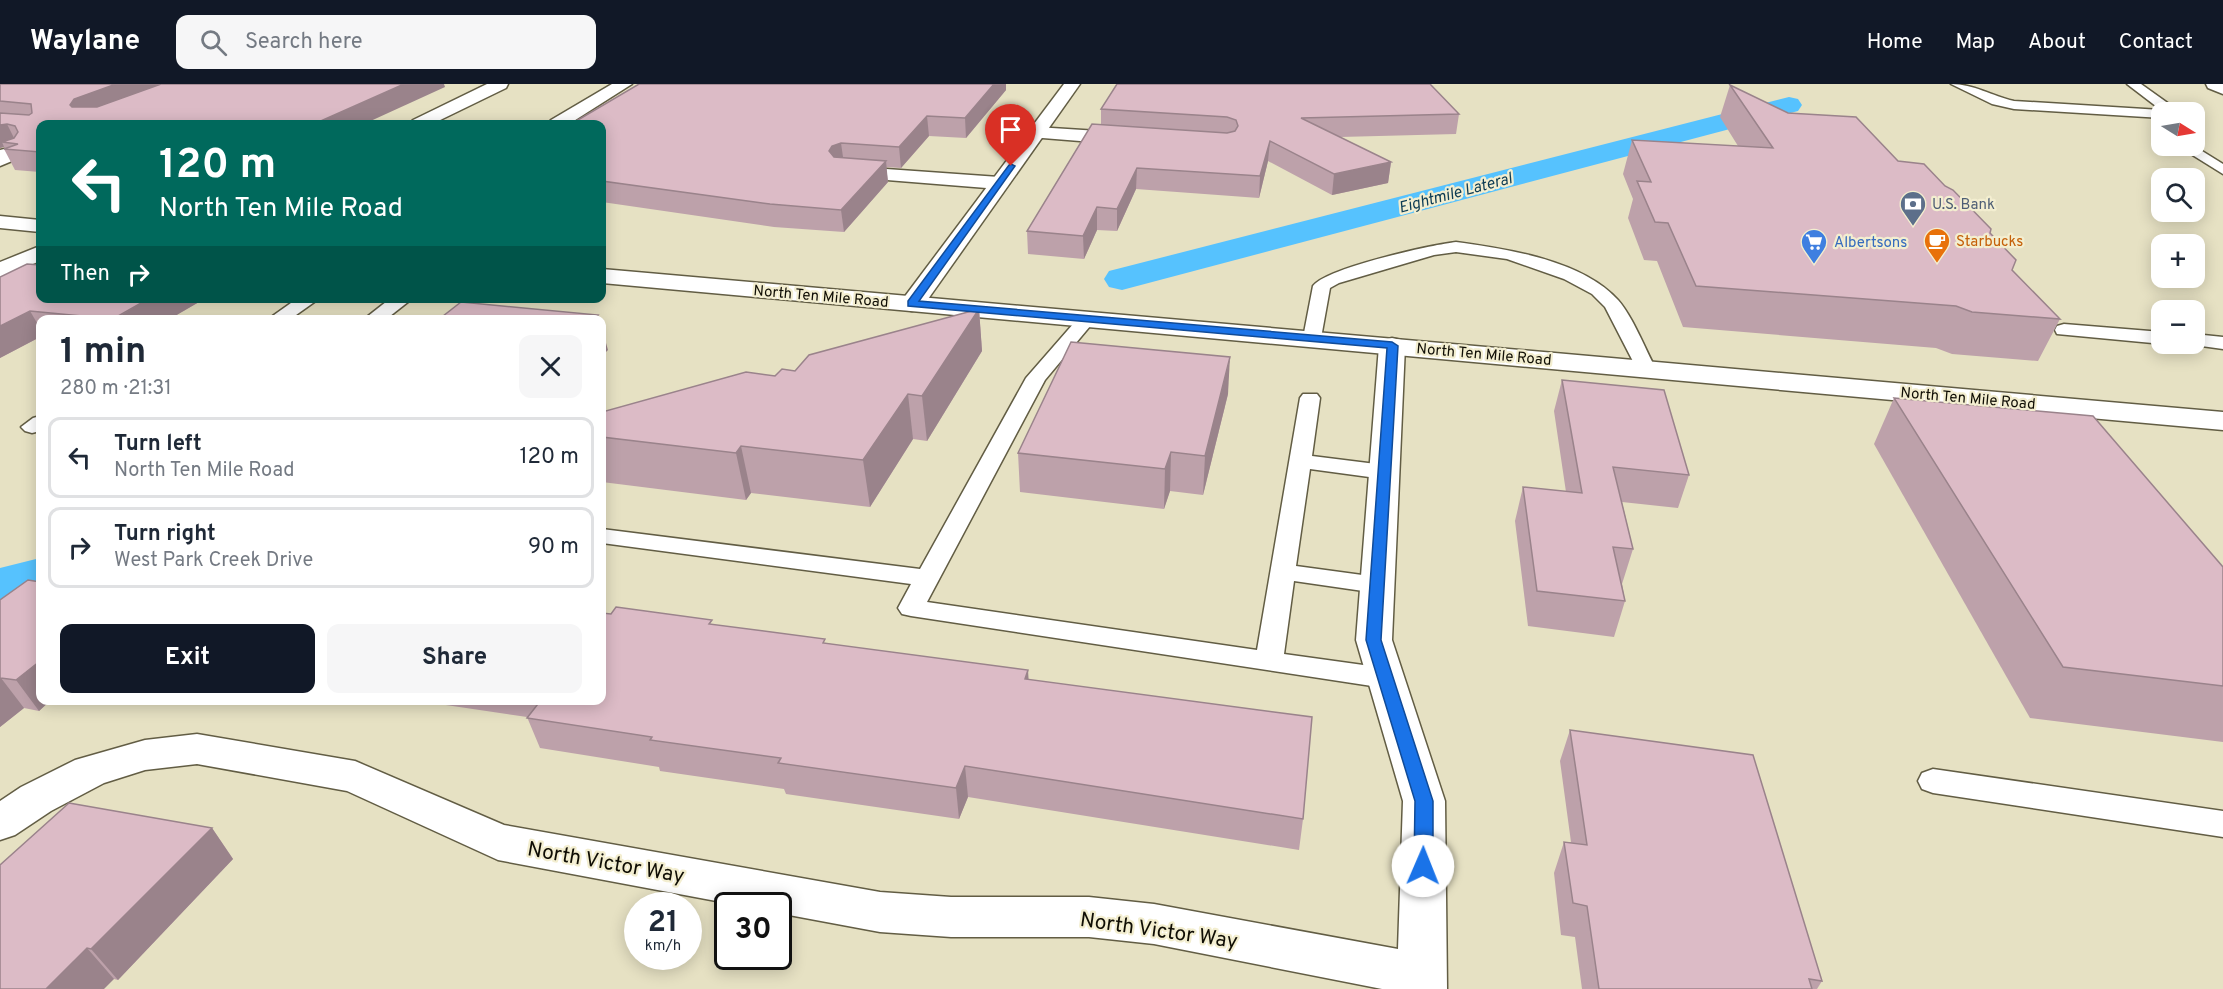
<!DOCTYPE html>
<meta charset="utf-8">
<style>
body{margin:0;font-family:Overpass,sans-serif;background:#f6f6f7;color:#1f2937;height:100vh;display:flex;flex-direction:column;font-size:22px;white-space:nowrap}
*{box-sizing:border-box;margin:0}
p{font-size:20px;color:#747a83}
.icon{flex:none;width:33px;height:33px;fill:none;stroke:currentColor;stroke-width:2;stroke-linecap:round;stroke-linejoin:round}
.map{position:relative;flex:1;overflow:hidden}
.details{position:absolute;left:36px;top:231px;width:570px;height:390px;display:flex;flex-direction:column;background:#fff;border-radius:12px;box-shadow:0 3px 15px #0003}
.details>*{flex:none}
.top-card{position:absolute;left:36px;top:36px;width:570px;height:183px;border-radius:12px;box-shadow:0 3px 15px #0003;background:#00695c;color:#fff;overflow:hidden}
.needle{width:39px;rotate:101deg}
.buttons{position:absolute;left:2151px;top:18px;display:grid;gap:12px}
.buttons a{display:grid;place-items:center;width:54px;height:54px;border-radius:12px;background:#fff;box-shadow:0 3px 15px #0003;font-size:30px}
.speed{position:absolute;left:624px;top:808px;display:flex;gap:12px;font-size:30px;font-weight:700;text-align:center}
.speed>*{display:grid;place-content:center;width:78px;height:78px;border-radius:50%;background:#fff;box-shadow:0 3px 15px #0003;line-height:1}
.speed small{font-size:15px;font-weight:400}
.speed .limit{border:3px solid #111;border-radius:9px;background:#fff;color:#111}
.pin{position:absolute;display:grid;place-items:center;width:51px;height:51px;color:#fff;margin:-62px -26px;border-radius:50% 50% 50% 0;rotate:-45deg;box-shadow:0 0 6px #0007}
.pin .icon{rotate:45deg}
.me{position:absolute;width:66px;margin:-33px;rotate:1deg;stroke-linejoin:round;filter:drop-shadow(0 0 4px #0008)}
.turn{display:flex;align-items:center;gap:21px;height:126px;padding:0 24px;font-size:27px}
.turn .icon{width:78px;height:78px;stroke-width:2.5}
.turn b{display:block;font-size:42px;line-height:51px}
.then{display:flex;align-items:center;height:57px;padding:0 24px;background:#0003;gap:12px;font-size:22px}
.round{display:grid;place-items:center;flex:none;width:63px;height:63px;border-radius:12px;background:#f6f6f7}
.overview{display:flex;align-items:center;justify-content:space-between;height:102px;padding:0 24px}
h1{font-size:36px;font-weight:700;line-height:45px}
.primary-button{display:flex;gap:12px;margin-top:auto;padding:12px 24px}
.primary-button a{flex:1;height:69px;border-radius:12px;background:#111827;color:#fff;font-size:24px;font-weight:700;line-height:69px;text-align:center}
.primary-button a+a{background:#f6f6f7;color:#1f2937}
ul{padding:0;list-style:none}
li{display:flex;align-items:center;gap:18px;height:81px;margin:0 12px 9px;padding:0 12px;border:3px solid #e0e1e3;border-radius:12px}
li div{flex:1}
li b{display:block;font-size:22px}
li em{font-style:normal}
header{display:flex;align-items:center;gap:36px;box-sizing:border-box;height:84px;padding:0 30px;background:#111827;color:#fff}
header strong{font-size:28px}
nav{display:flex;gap:33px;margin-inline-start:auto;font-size:21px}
.search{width:420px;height:54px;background:#f6f6f7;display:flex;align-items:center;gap:15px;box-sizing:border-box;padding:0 21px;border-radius:12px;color:#747a83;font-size:22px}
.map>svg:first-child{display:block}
</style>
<header>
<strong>Waylane</strong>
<div class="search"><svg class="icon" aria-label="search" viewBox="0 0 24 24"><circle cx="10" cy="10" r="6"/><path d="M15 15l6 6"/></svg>Search here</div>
<nav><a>Home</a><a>Map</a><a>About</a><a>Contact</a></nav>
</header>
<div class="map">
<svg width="2223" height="905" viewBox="0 0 2223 905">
<rect width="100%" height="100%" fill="#e6e1c3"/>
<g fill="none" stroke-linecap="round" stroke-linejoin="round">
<g fill="#56c2fe" fill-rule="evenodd">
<path d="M 1789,13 L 1798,15 L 1802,21 L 1798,27 L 1122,206 L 1109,203 L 1104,195 L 1109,187 Z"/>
<path d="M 40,474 L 40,506 L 0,516 L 0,484 Z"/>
</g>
<g stroke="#625d44" stroke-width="3">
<g id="service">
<path d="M 1951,0 C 1974,0 1992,12 2014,17 L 2161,26 L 2127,0 L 2141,0 L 2176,25 L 2173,28 L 2162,28 L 2162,34 L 2014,25 L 1992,20 Z"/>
<path d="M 2178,62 L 2194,62 L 2223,80 L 2223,90 Z"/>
<path d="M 1456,158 C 1507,165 1582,176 1618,216 C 1633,233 1645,265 1656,285 L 1653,289 L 1639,289 L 1605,223 L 1592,210 L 1564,195 L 1507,175 L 1456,168 L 1434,171 L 1339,199 L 1330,204 L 1321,254 L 1319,258 L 1305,258 L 1303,254 L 1313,202 C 1326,184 1431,161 1456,158 Z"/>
<path d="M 298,214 L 320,214 L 289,236 L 267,236 Z"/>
<path d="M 391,214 L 413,214 L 385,236 L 363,236 Z"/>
<path d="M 1087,230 L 1093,231 L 1096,235 L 1045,296 L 927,518 L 1257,566 L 1300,314 L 1303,310 L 1317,310 L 1320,314 L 1312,372 L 1384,381 L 1392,383 L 1395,388 L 1392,393 L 1384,395 L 1310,385 L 1296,482 L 1377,493 L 1386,495 L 1390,501 L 1386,507 L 1377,509 L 1294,497 L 1284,570 L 1385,584 L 1395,587 L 1399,594 L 1395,601 L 1385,604 L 911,532 L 902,530 L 898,524 L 911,500 L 602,459 L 602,445 L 920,485 L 1026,294 L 1081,231 Z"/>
<path d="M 2064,240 L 2162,248 L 2163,260 L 2057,250 L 2055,246 L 2057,242 Z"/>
<path d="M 2194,250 L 2223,253 L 2223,265 L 2187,260 L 2194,260 Z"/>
<path d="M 40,332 L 40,347 L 32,349 L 25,347 L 21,343 L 33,334 Z"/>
<path d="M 1933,685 L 2223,727 L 2223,753 L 1933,709 L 1922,705 L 1918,697 L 1922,689 Z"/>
</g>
</g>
<g stroke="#625d44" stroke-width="3">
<g id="minor">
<path d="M 487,0 L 508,0 L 506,4 L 432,40 L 410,40 L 413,36 Z"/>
<path d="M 612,0 L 632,0 L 569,40 L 548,40 L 551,36 Z"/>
<path d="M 1036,43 L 1130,49 L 1137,51 L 1139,55 L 1137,59 L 1130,61 L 1030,53 L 1027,49 L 1030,45 Z"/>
<path d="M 17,62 L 24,64 L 27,68 L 24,72 L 0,82 L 0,66 Z"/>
<path d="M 844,82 L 999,93 L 1006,95 L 1009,99 L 1006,103 L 999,105 L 837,92 L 834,88 L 837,84 Z"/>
<path d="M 40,162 L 40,177 L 0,194 L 0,178 Z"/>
<path d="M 1392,254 L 1401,256 L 1405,262 L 1392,556 L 1445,717 L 1447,905 L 1382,905 L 1154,860 L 1089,853 L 951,853 L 880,848 L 778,829 L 778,822 L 743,822 L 498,776 L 347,707 L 197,680 L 145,686 L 104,699 L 51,727 L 15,751 L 0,756 L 0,717 L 21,703 L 75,676 L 145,656 L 197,650 L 355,677 L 504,741 L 880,808 L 951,813 L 1089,813 L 1154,820 L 1398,865 L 1403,717 L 1356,556 L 1379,262 L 1383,256 Z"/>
</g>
</g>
<g stroke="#625d44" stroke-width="3">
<path id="tertiary" d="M 1064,0 L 1080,0 L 921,225 L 912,227 L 903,225 L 900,220 L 903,215 Z"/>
</g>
<g stroke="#625d44" stroke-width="3">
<path id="secondary" d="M 2206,0 L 2223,0 L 2223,10 L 2208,4 Z"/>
</g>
<g stroke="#625d44" stroke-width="3">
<g id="primary">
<path d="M 0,132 L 40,136 L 40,148 L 0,144 Z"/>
<path d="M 602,185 L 2223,328 L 2223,346 L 602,199 Z"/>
</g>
</g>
<use href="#service" fill="#fff" fill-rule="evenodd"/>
<use href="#minor" fill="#fff" fill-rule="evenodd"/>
<use href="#tertiary" fill="#fff" fill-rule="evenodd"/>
<use href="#secondary" fill="#fff" fill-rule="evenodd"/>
<use href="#primary" fill="#fff" fill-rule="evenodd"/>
</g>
<g fill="#bda1aa">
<path d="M 0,0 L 445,3 L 40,40 L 40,88 L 15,86 L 4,65 L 5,64 L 4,63 L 0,64 Z"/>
<path d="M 639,0 L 1006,0 L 1006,6 L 966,54 L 929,52 L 901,84 L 886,83 L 888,98 L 844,148 L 774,143 L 602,118 L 602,40 Z"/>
<path d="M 1730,1 L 1788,29 L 1898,77 L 1990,149 L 2012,186 L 2060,235 L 2038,277 L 1952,270 L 1936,264 L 1683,243 L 1657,177 L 1644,176 L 1628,134 L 1633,115 L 1623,90 L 1632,56 L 1738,62 L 1720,33 Z"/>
<path d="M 1101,25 L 1459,30 L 1456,50 L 1340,53 L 1391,78 L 1388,99 L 1332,111 L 1268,77 L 1259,114 L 1136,105 L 1117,147 L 1097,146 L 1084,175 L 1028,170 L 1027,147 L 1101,40 Z"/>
<path d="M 0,193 L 199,218 L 168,236 L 40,236 L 40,253 L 0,274 Z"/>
<path d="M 979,225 L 982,267 L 927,357 L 913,355 L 870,423 L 751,409 L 746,416 L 602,398 L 602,328 L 795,287 Z"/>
<path d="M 1562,296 L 1689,391 L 1678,424 L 1622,418 L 1633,465 L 1622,500 L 1625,517 L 1614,553 L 1528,542 L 1515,437 L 1523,403 L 1566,408 L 1554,327 Z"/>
<path d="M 1228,310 L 1203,411 L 1170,407 L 1164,425 L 1020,408 L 1018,369 Z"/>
<path d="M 1894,314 L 2223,483 L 2223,658 L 2030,634 L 1874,360 Z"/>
<path d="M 0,516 L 40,616 L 51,616 L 39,627 L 24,624 L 0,643 Z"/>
<path d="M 713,541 L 826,559 L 1029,596 L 1303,735 L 1299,766 L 968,713 L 959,735 L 786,710 L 784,705 L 660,687 L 659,683 L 540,664 L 527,633 L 439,620 L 437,616 L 602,616 Z"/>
<path d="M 1570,646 L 1822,897 L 1817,905 L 1582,905 L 1575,853 L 1561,851 L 1554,789 L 1564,758 L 1571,758 L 1560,677 Z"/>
<path d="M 212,744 L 233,775 L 118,896 L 114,895 L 0,905 Z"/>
</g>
<g fill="#9a838b">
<path d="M 116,0 L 176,0 L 84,34 L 70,21 L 74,15 Z"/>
<path d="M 404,0 L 444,0 L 445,3 L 364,40 L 314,40 Z"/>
<path d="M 994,0 L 1006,0 L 1006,6 L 966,54 L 965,34 Z"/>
<path d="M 927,32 L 929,52 L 901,84 L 899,63 Z"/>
<path d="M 7,40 L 17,60 L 2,58 L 4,63 L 0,64 L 0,41 Z"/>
<path d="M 1270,57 L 1268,77 L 1259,114 L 1260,92 Z"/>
<path d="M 841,59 L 844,80 L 835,83 L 829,67 L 832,62 Z"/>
<path d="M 886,77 L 888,98 L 844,148 L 841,126 Z"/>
<path d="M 1391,78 L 1388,99 L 1332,111 L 1334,90 Z"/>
<path d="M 1137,84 L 1136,105 L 1117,147 L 1117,125 Z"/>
<path d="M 1097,123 L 1097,146 L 1084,175 L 1083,152 Z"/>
<path d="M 150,214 L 197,214 L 199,218 L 168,236 L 113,236 Z"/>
<path d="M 979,225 L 982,267 L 927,357 L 922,312 Z"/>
<path d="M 30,227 L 40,244 L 40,253 L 0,274 L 0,242 Z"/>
<path d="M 602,245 L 608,266 L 602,272 Z"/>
<path d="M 1230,273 L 1228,310 L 1203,411 L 1205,372 Z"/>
<path d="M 908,310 L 913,355 L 870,423 L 863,376 Z"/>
<path d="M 741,362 L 751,409 L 746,416 L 736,369 Z"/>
<path d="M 1171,368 L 1170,407 L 1164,425 L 1165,385 Z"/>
<path d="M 40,577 L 40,616 L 51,616 L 39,627 L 16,596 Z"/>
<path d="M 1028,586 L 1030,617 L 1025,595 Z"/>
<path d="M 1,594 L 24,624 L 0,643 L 0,595 Z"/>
<path d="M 965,682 L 968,713 L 959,735 L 956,704 Z"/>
<path d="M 212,744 L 233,775 L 118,896 L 91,865 Z"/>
<path d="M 87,864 L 114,895 L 104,905 L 46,905 Z"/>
</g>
<g fill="#dcbbc6" stroke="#9a838b" stroke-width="1.5">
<path d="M 0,0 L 116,0 L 74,15 L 70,21 L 72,23 L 97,23 L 161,0 L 404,0 L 314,40 L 40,40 L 40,68 L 4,65 L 18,60 L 2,58 L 14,54 L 18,48 L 15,42 L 7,40 L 0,41 L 0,29 L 29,31 L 32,29 L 31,20 L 0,17 Z"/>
<path d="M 639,0 L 994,0 L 965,34 L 927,32 L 899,63 L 841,59 L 832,62 L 829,67 L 834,73 L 886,77 L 841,126 L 770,120 L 602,97 L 602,40 L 571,40 Z"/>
<path d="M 1117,0 L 1430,0 L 1459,30 L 1301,34 L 1391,78 L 1334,90 L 1270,57 L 1260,92 L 1137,84 L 1117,125 L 1097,123 L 1083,152 L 1027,147 L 1092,40 L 1227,49 L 1235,47 L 1238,42 L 1236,36 L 1227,33 L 1101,25 Z"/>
<path d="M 1730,1 L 1788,29 L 1856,33 L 1898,77 L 1924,80 L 1945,102 L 1953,106 L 1991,145 L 1990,149 L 2016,176 L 2012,186 L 2060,235 L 1972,228 L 1956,222 L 1696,202 L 1668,139 L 1655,138 L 1637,97 L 1651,98 L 1632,56 L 1773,64 Z"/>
<path d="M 27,180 L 40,181 L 40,214 L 150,214 L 113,235 L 30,227 L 0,242 L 0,193 Z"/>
<path d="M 461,218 L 598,231 L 593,236 L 438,236 Z"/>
<path d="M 979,225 L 922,312 L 908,310 L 863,376 L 741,362 L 736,369 L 602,353 L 602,328 L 746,288 L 775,292 L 782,285 L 795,287 L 809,271 Z"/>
<path d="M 1071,258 L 1230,273 L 1205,372 L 1171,368 L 1165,385 L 1018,369 Z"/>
<path d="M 1562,296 L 1664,306 L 1689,391 L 1613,383 L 1633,465 L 1613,463 L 1625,517 L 1537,507 L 1523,403 L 1582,409 Z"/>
<path d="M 1894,314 L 2093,332 L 2223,483 L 2223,602 L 2063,583 Z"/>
<path d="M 28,496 L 40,498 L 40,577 L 16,596 L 1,594 L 0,595 L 0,516 Z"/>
<path d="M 616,523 L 712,536 L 709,540 L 825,555 L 823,559 L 1028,586 L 1025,595 L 1312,633 L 1303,735 L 965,682 L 956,704 L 778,679 L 781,674 L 650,656 L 652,653 L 527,634 L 541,616 L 602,616 L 602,529 L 611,530 Z"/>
<path d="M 1570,646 L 1753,671 L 1822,897 L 1809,895 L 1812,905 L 1599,905 L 1587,822 L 1573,819 L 1564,758 L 1587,761 Z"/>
<path d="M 69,719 L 212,744 L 91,865 L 87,864 L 46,905 L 0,905 L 0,781 Z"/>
</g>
<path fill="#1a73e8" stroke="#114b97" stroke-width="1.5" d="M 1011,80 L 1015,82 L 919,217 L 1392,258 L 1398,262 L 1381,556 L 1433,717 L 1433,782 L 1430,787 L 1423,790 L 1417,787 L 1414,782 L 1415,717 L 1366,556 L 1387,264 L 908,222 L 908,217 L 1009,81 Z"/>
<defs>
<g id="bank-pin" transform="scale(1.35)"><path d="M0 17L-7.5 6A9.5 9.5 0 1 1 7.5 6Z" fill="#5c6f8a" stroke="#f3eed0"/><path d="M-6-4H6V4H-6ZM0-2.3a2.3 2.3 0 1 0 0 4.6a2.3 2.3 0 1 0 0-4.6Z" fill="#fff"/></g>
<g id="cafe-pin" transform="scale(1.35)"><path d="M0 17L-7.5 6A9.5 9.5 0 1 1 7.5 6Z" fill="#e8710a" stroke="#f3eed0"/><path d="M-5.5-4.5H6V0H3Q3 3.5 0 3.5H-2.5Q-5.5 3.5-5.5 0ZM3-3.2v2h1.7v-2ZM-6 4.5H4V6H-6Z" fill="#fff"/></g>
<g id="supermarket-pin" transform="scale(1.35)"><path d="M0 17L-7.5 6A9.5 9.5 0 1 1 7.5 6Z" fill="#3f7fe0" stroke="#f3eed0"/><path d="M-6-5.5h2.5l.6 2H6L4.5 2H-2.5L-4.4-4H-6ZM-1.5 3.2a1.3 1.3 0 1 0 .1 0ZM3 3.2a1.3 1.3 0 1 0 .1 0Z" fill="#fff"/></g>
</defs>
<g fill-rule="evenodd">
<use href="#bank-pin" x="1913" y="120"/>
<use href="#cafe-pin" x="1937" y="157"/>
<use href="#supermarket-pin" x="1814" y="158"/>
</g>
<g text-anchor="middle" stroke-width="4.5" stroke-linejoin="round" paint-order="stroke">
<g font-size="15" fill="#4e5e75" stroke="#f3eed0" text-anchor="start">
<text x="1932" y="125">U.S. Bank</text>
</g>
<g font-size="15" fill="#c56008" stroke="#f3eed0" text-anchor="start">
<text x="1956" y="162">Starbucks</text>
</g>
<g font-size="15" fill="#366cbe" stroke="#f3eed0" text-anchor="start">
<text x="1834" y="163">Albertsons</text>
</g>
<g font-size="15" fill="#0f0d04" stroke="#f3eed0">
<text transform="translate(821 212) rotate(5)" y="5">North Ten Mile Road</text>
<text transform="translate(1484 270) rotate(5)" y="5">North Ten Mile Road</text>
<text transform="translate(1968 314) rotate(5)" y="5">North Ten Mile Road</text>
</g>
<g font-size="16" font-style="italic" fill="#0d3c54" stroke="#f3eed0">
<text transform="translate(1455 108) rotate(-15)" y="6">Eightmile Lateral</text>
</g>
<g font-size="21" fill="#0f0d04" stroke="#f3eed0">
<text transform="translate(606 778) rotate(10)" y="7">North Victor Way</text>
<text transform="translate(1159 846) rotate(8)" y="7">North Victor Way</text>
</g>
</g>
</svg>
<div class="buttons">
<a><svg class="needle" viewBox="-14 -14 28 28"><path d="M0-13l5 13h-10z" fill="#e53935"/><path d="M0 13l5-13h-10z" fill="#747a83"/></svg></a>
<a><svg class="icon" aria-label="search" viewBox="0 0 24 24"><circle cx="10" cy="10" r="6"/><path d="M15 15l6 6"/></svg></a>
<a>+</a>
<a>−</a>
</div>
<div class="speed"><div>21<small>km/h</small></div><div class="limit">30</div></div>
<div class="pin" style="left:1011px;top:82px;background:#d93025"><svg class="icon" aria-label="arrive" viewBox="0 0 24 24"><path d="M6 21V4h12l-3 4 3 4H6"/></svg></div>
<svg class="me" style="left:1423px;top:782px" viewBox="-20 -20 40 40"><circle r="19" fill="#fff"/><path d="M0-13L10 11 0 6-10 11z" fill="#1a73e8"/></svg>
<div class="top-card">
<div class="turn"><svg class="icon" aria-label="left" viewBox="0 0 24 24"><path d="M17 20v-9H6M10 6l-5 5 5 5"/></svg><div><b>120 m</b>North Ten Mile Road</div></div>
<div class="then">Then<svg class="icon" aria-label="right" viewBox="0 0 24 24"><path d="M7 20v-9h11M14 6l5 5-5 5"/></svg></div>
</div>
<section class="details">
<div class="overview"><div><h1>1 min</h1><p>280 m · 21:31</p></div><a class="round"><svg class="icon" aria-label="close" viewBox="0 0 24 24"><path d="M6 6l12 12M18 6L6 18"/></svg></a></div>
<ul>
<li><svg class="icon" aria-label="left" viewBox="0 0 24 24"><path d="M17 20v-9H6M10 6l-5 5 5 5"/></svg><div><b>Turn left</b><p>North Ten Mile Road</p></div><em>120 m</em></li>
<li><svg class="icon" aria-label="right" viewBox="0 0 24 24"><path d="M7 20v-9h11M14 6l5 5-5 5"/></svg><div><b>Turn right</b><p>West Park Creek Drive</p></div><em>90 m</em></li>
</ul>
<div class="primary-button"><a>Exit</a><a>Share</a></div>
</section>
</div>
